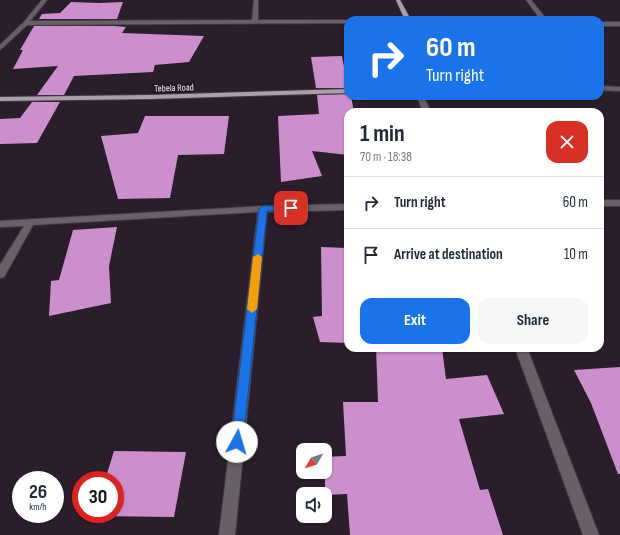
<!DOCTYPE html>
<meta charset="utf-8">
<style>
body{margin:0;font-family:"Sofia Sans Condensed",sans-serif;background:#f6f6f7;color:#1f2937;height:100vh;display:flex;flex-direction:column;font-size:15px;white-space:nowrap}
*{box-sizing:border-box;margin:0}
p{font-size:13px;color:#747a83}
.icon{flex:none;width:22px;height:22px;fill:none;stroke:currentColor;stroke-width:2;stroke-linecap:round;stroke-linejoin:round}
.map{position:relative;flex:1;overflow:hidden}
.panel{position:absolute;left:344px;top:108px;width:260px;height:244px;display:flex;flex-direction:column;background:#fff;border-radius:12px;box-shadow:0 1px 3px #0004}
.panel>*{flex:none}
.banner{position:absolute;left:344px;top:16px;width:260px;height:84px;border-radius:12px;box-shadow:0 1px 3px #0004;background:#1a73e8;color:#fff;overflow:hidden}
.needle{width:26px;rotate:231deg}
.controls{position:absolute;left:296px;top:443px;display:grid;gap:8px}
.controls a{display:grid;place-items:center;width:36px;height:36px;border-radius:8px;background:#fff;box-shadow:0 1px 3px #0004;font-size:20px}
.speed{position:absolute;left:12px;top:471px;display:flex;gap:8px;font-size:20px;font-weight:700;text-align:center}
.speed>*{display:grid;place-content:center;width:52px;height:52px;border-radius:50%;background:#fff;box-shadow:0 1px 3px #0004;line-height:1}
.speed small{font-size:10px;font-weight:400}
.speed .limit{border:6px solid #d22;background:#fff;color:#111}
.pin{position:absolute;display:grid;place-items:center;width:34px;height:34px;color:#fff;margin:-17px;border-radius:8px;box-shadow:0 2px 6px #0006}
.me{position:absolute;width:44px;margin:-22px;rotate:6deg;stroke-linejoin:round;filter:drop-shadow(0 0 3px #0008)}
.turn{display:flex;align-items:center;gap:14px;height:84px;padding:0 16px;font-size:18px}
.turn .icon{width:52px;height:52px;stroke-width:2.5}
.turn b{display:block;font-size:28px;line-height:34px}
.round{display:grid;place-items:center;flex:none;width:42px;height:42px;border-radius:12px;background:#f6f6f7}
.headline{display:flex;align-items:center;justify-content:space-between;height:68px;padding:0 16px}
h1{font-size:24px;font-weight:700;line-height:30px}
.cta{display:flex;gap:8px;margin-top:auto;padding:8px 16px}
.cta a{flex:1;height:46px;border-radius:12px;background:#1a73e8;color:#fff;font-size:16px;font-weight:700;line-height:46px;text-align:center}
.cta a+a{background:#f6f6f7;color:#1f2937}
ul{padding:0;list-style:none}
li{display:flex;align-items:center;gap:12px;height:52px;padding:0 16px;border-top:1px solid #e0e1e3}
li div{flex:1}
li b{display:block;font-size:15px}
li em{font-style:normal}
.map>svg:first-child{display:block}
</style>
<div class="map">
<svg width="620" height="535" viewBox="0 0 620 535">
<rect width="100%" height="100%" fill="#2a1e2a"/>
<g fill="#cc8ecd">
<path d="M 71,2 L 99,3 L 123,2 L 117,19 L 39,19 L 42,14 L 60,13 Z"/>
<path d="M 34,26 L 114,26 L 126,27 L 122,33 L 204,36 L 189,62 L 155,65 L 153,72 L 74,76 L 64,95 L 37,95 L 58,66 L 13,69 L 23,50 L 20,50 Z"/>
<path d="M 342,56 L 348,88 L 316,88 L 311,57 Z"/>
<path d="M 348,94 L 351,96 L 354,112 L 348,112 L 348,155 L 312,151 L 322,176 L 281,182 L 278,116 L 319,114 L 317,95 Z"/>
<path d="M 32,102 L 60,102 L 37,143 L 0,144 L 0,119 L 20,118 Z"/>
<path d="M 145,116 L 229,116 L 224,154 L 178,155 L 170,198 L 118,199 L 101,136 L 138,133 Z"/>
<path d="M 117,227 L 109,266 L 111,303 L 49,316 L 51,281 L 59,280 L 73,230 Z"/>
<path d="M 321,247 L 348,248 L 348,343 L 320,342 L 313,317 L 322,316 Z"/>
<path d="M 376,348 L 442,348 L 446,379 L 487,375 L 504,414 L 459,419 L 480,490 L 488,489 L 503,535 L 350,535 L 347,494 L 325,495 L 325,457 L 346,456 L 343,402 L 378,402 Z"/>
<path d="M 620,367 L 620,474 L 618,474 L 591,403 L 574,370 Z"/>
<path d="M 114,451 L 186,452 L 174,517 L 95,516 L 95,514 L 115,514 L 115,480 L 105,480 Z"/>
</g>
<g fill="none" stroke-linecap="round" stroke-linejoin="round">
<g stroke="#473b47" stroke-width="2">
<g id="minor">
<path d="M 42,0 L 47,0 L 30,21 L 252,20 L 254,0 L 258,0 L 258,20 L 350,20 L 348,20 L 348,23 L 27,25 L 0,50 L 0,45 L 24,22 Z"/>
<path d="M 526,0 L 531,0 L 547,20 L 541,20 Z"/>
<rect x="600" y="22" width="20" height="4"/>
<path d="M 417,96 L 423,96 L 431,112 L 423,112 Z"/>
<rect x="600" y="200" width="20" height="6"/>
<path d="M 348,204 L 348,210 L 267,212 L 235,535 L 219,535 L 258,212 L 33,225 L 4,277 L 0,278 L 0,265 L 24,226 L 0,227 L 0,221 L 263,206 Z"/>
<path d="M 515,348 L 527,348 L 599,535 L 583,535 Z"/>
</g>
</g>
<g stroke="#473b47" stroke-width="2">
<path id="tertiary" d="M 600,86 L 620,87 L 620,91 L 600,90 Z"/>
</g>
<g stroke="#473b47" stroke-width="2">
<g id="primary">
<path d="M 396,0 L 400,0 L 411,20 L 405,20 Z"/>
<path d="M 348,89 L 348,93 L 151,99 L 0,101 L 0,97 L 151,95 Z"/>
</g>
</g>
<use href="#minor" fill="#676167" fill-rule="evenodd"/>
<use href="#tertiary" fill="#676167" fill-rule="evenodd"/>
<use href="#primary" fill="#ac9fac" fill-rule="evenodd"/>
</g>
<path fill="#1a73e8" stroke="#114b97" d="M 263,206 L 291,206 L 295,208 L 291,211 L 267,211 L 243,442 L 242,446 L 237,448 L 233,446 L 231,442 L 259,209 Z"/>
<path fill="#f59e0b" d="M 258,254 L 262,257 L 257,309 L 252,313 L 247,309 L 253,257 Z"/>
<g text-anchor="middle" stroke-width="4" stroke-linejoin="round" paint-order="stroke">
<g font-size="10" fill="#f7eef7" stroke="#201521">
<text transform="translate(174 87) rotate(-2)" y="4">Tebela Road</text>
</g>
</g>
</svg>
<div class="controls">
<a><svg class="needle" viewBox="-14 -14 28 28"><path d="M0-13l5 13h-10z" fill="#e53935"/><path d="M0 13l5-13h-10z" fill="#747a83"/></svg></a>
<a><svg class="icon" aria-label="sound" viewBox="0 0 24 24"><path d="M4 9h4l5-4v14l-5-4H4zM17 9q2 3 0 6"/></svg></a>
</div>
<div class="speed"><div>26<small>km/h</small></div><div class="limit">30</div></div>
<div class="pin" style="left:291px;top:208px;background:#d93025"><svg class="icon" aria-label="arrive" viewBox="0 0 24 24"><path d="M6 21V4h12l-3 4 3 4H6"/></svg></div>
<svg class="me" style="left:237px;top:442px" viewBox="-20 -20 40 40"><circle r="19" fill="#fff"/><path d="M0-13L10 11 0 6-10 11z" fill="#1a73e8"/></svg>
<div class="banner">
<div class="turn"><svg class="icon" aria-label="right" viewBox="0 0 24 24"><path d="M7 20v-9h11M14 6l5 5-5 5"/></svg><div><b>60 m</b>Turn right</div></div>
</div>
<section class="panel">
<div class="headline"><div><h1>1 min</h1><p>70 m · 18:38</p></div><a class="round" style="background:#d93025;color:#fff"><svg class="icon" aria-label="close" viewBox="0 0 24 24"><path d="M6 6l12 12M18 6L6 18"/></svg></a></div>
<ul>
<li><svg class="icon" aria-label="right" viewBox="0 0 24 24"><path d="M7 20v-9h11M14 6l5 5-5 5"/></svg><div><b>Turn right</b></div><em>60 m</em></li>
<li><svg class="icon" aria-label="arrive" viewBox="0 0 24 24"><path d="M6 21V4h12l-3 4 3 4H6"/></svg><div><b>Arrive at destination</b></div><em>10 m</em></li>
</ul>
<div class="cta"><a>Exit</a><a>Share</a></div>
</section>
</div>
